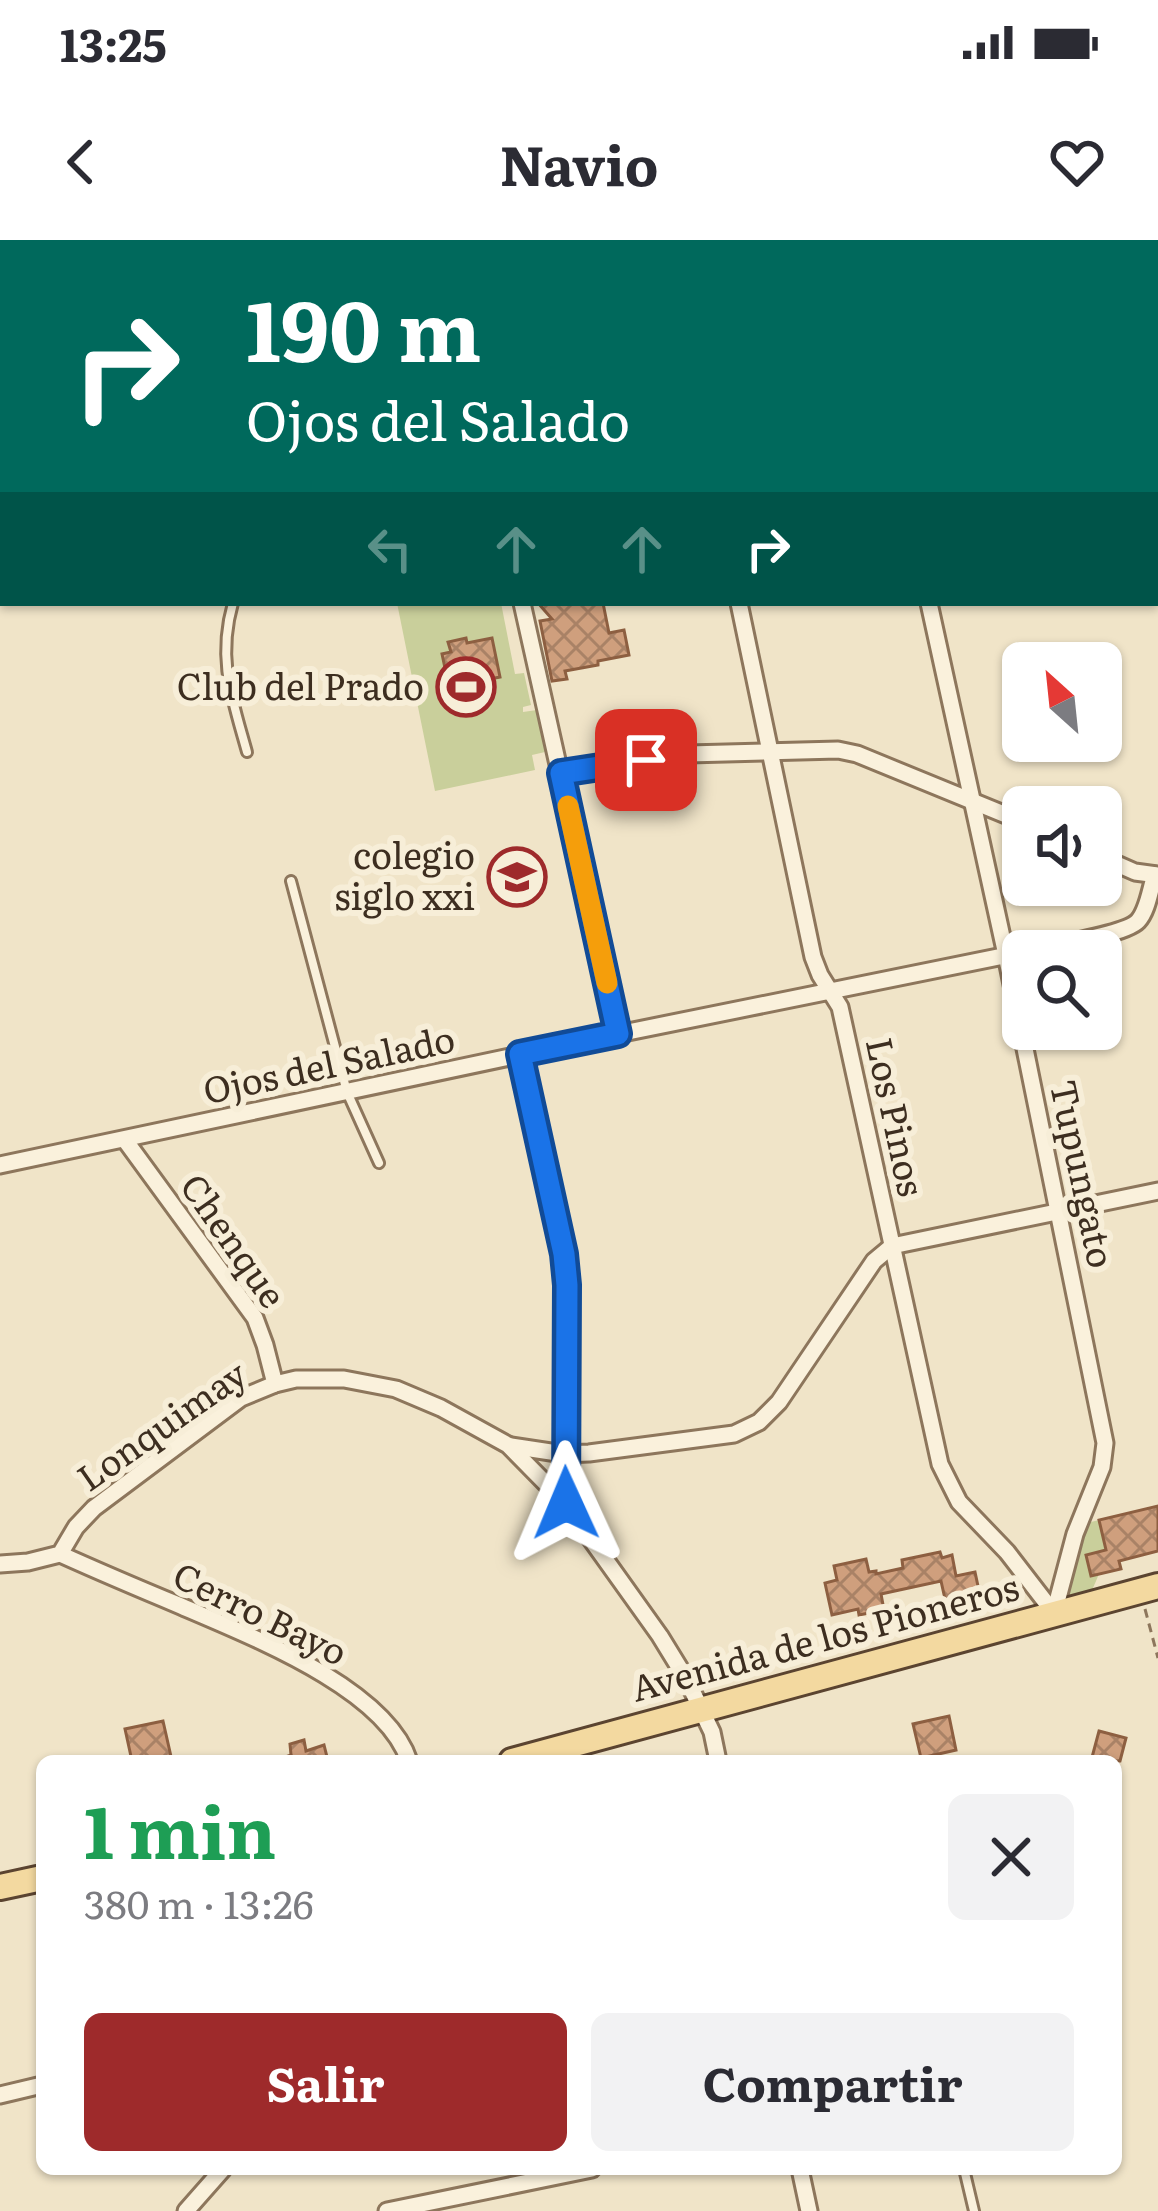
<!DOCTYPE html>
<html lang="es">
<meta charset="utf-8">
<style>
body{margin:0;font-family:Literata,serif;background:#f2f2f3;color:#2b2b33;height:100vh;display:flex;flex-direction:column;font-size:45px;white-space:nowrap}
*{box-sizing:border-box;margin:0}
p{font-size:39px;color:#7c7c81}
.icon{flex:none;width:66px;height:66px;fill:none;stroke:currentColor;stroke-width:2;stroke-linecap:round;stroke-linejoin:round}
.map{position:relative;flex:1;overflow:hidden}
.drawer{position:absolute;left:36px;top:1515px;width:1086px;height:420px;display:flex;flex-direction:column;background:#fff;border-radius:18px;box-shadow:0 3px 9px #0004}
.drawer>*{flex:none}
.top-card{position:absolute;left:0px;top:0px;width:1158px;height:366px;box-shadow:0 3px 9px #0004;background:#00695c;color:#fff;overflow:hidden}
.needle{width:78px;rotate:333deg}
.controls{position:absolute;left:1002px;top:402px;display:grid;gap:24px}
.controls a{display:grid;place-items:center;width:120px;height:120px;border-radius:18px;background:#fff;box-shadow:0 3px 9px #0004;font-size:60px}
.pin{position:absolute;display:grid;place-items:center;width:102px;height:102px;color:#fff;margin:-51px;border-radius:24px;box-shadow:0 6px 18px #0006}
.me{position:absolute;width:132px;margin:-66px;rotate:359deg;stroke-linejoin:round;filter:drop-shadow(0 0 9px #0008)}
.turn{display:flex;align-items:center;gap:42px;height:252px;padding:0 48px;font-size:54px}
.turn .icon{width:156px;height:156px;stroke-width:2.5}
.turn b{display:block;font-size:84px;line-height:102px}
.lanes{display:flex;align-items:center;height:114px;padding:0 48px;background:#0003;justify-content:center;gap:60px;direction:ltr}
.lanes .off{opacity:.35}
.round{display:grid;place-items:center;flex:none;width:126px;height:126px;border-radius:18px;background:#f2f2f3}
.summary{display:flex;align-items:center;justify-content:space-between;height:204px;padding:0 48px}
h1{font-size:72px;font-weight:700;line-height:90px;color:#1e9e55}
.cta{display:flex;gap:24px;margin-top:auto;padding:24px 48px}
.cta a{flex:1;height:138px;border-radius:18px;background:#9e2a2b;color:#fff;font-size:48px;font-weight:700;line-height:138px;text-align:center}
.cta a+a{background:#f2f2f3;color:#2b2b33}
.status{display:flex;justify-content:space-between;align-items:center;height:84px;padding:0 60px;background:#fff;direction:ltr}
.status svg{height:33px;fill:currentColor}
header{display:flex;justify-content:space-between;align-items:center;height:156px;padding:0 48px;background:#fff;font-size:54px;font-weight:700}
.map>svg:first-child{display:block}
</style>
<div class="status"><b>13:25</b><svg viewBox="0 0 49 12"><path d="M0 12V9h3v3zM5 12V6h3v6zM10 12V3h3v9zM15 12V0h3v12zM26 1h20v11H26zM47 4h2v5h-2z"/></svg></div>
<header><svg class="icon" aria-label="back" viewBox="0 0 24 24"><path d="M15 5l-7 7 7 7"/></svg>Navio<svg class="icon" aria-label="heart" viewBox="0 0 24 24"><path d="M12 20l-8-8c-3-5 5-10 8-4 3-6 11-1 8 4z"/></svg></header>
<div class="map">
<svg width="1158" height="1971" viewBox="0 0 1158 1971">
<defs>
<pattern id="building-cross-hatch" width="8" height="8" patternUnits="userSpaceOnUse" patternTransform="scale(3)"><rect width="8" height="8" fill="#cf9f7d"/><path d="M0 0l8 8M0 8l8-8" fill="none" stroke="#a98266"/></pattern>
</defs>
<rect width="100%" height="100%" fill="#f0e4c8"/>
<g fill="#c9cf9b">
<path d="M 397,363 L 501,363 L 515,434 L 524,433 L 531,465 L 523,467 L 523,472 L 537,470 L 545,512 L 532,515 L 535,530 L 435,551 Z"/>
<path d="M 1099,1280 L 1106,1310 L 1086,1316 L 1091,1336 L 1099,1334 L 1090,1355 L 1072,1359 L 1066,1353 L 1076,1309 L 1082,1303 L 1087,1283 Z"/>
</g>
<g fill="url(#building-cross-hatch)" stroke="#8d5f41" stroke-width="3">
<path d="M 538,363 L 603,363 L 609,393 L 624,390 L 629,415 L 598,421 L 598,425 L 565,431 L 567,439 L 552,441 L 540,381 L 552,379 Z"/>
<path d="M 466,398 L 467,403 L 492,398 L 500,437 L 449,447 L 442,414 L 451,412 L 448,402 Z"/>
<path d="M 1158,1266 L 1158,1311 L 1119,1321 L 1121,1329 L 1091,1336 L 1086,1315 L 1106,1310 L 1099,1280 Z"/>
<path d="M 940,1312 L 942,1318 L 952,1315 L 956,1336 L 975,1332 L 979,1351 L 945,1359 L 941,1341 L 881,1354 L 884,1370 L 859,1375 L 858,1369 L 832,1375 L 825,1343 L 837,1340 L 834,1326 L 866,1319 L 869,1332 L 876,1331 L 876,1334 L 903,1328 L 902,1320 Z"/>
<path d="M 949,1476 L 956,1510 L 921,1518 L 913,1484 Z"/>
<path d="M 163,1481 L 172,1521 L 132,1521 L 125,1489 Z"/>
<path d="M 1099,1491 L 1126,1498 L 1120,1521 L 1091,1521 Z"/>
<path d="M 304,1500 L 306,1511 L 324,1505 L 328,1521 L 284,1521 L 283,1518 L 291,1515 L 290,1504 Z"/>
</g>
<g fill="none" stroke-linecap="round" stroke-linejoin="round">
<g stroke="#8d765c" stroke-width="14">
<g id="lane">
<path d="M 0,28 L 3,36"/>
<path d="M 0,87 L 3,85"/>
<path d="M 233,363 C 217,419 232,458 247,512"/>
<path d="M 291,641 L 347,852 L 379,923"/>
<path d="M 964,1929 L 974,1971"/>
</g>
</g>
<g stroke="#8d765c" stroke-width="21">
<g id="street">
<path d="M 450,0 L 450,3"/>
<path d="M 661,0 L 662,3"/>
<path d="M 856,0 L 857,3"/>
<path d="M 1155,210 L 1158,210"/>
<path d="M 522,363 L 618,794"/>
<path d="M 739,363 L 813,717 L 820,735 L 840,767 L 940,1224 L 959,1262 L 1007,1312 L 1054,1373"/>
<path d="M 929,363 L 1006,715 L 1105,1203 L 1102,1227 L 1075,1294 L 1054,1373"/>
<path d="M 561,533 L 688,514 L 838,510 L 857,514 L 1023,582"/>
<path d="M 1101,617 L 1135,632 L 1158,635"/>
<path d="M 1026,711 C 1049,706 1125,695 1138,681 C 1148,670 1150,649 1155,635"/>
<path d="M 520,814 L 564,1014 L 567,1045 L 565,1263"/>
<path d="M 125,900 L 255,1078 L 265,1105 L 275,1144"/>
<path d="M 0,925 L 618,794 L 1023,712"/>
<path d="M 511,1206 L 564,1214 L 589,1213 L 734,1194 L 759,1182 L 779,1162 L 874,1021 L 892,1006 L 1158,951"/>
<path d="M 60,1314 C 100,1332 140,1349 181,1366 C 247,1395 385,1447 409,1521"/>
<path d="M 0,1324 L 28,1322 L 60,1314 L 76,1287 L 94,1268 L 241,1158 L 275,1144 L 296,1139 L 344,1139 L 396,1149 L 441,1168 L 508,1205 L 565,1263 L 660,1396 L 687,1440 L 712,1492 L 718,1521"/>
<path d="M 0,1855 L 42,1845"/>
<path d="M 800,1929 L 809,1971"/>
<path d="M 186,1971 L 223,1929"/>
<path d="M 387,1971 L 592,1929"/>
</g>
</g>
<g stroke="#5b4430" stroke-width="30">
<g id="primary">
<path d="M 512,1521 L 1158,1346"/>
<path d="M 0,1647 L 42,1638"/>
</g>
</g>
<path stroke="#8d765c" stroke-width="3" stroke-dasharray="9 6" stroke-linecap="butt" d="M 1145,1369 L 1158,1418"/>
<use href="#lane" stroke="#faf1dc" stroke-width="8"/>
<use href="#street" stroke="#faf1dc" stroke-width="15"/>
<use href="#primary" stroke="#f3d9a0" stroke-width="24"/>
</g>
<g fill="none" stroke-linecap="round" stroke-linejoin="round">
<g stroke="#114b97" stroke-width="30">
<path id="route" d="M 566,1263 L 567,1045 L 564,1014 L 520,814 L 618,794 L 561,533 L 646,520"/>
</g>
<use href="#route" stroke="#1a73e8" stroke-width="21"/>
<path stroke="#f59e0b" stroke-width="21" d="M 568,566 L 607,743"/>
</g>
<defs>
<g id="stadium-ring" transform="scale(3)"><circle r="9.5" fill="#f7eed8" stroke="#9e2a2b" stroke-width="1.5"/><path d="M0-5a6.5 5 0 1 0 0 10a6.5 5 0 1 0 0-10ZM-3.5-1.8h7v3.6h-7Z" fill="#9e2a2b"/></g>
<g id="school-ring" transform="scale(3)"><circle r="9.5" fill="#f7eed8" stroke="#9e2a2b" stroke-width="1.5"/><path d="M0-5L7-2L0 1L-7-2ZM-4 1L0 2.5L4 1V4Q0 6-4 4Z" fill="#9e2a2b"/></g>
</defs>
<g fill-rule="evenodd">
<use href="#stadium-ring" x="466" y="447"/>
<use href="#school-ring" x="517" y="637"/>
</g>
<g text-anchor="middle" stroke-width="12" stroke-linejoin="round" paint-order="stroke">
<g font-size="36" fill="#3d2e20" stroke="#f7eed8" text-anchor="end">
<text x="424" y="460">Club del Prado</text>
<text x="475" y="629">colegio<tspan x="475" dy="41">siglo xxi</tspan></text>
</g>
<g font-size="36" fill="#3d2e20" stroke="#f7eed8">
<text transform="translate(329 825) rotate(-12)" y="13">Ojos del Salado</text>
<text transform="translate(895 877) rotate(78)" y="13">Los Pinos</text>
<text transform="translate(1082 934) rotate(78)" y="13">Tupungato</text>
<text transform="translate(233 1001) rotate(55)" y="13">Chenque</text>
<text transform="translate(162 1186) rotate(-35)" y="13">Lonquimay</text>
<text transform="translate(260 1374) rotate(26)" y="13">Cerro Bayo</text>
<text transform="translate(825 1398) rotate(-15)" y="13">Avenida de los Pioneros</text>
</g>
</g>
</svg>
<div class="controls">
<a><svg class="needle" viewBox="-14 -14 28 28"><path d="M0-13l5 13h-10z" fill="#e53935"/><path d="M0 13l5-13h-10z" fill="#7c7c81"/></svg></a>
<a><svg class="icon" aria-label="sound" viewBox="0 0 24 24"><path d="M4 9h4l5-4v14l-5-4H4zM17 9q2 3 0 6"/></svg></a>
<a><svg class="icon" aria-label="search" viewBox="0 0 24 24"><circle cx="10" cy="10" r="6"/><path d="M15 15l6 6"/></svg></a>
</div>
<div class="pin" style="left:646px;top:520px;background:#d93025"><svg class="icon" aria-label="arrive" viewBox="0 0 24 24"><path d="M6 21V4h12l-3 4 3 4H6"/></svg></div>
<svg class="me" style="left:566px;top:1263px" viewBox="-20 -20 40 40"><path d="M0-17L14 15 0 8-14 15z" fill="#1a73e8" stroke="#fff" stroke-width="4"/></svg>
<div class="top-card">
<div class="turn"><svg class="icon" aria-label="right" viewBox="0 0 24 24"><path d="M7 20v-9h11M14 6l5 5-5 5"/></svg><div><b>190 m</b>Ojos del Salado</div></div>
<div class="lanes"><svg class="icon off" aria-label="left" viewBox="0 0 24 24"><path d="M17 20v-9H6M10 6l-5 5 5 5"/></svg><svg class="icon off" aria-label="ahead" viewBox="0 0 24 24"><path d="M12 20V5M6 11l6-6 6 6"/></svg><svg class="icon off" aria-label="ahead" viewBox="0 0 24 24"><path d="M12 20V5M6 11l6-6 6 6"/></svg><svg class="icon" aria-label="right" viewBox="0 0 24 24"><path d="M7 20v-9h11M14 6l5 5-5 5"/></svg></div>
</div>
<section class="drawer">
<div class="summary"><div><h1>1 min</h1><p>380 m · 13:26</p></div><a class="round"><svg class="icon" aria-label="close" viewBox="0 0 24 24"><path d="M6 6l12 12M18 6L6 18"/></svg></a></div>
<div class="cta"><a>Salir</a><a>Compartir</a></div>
</section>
</div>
